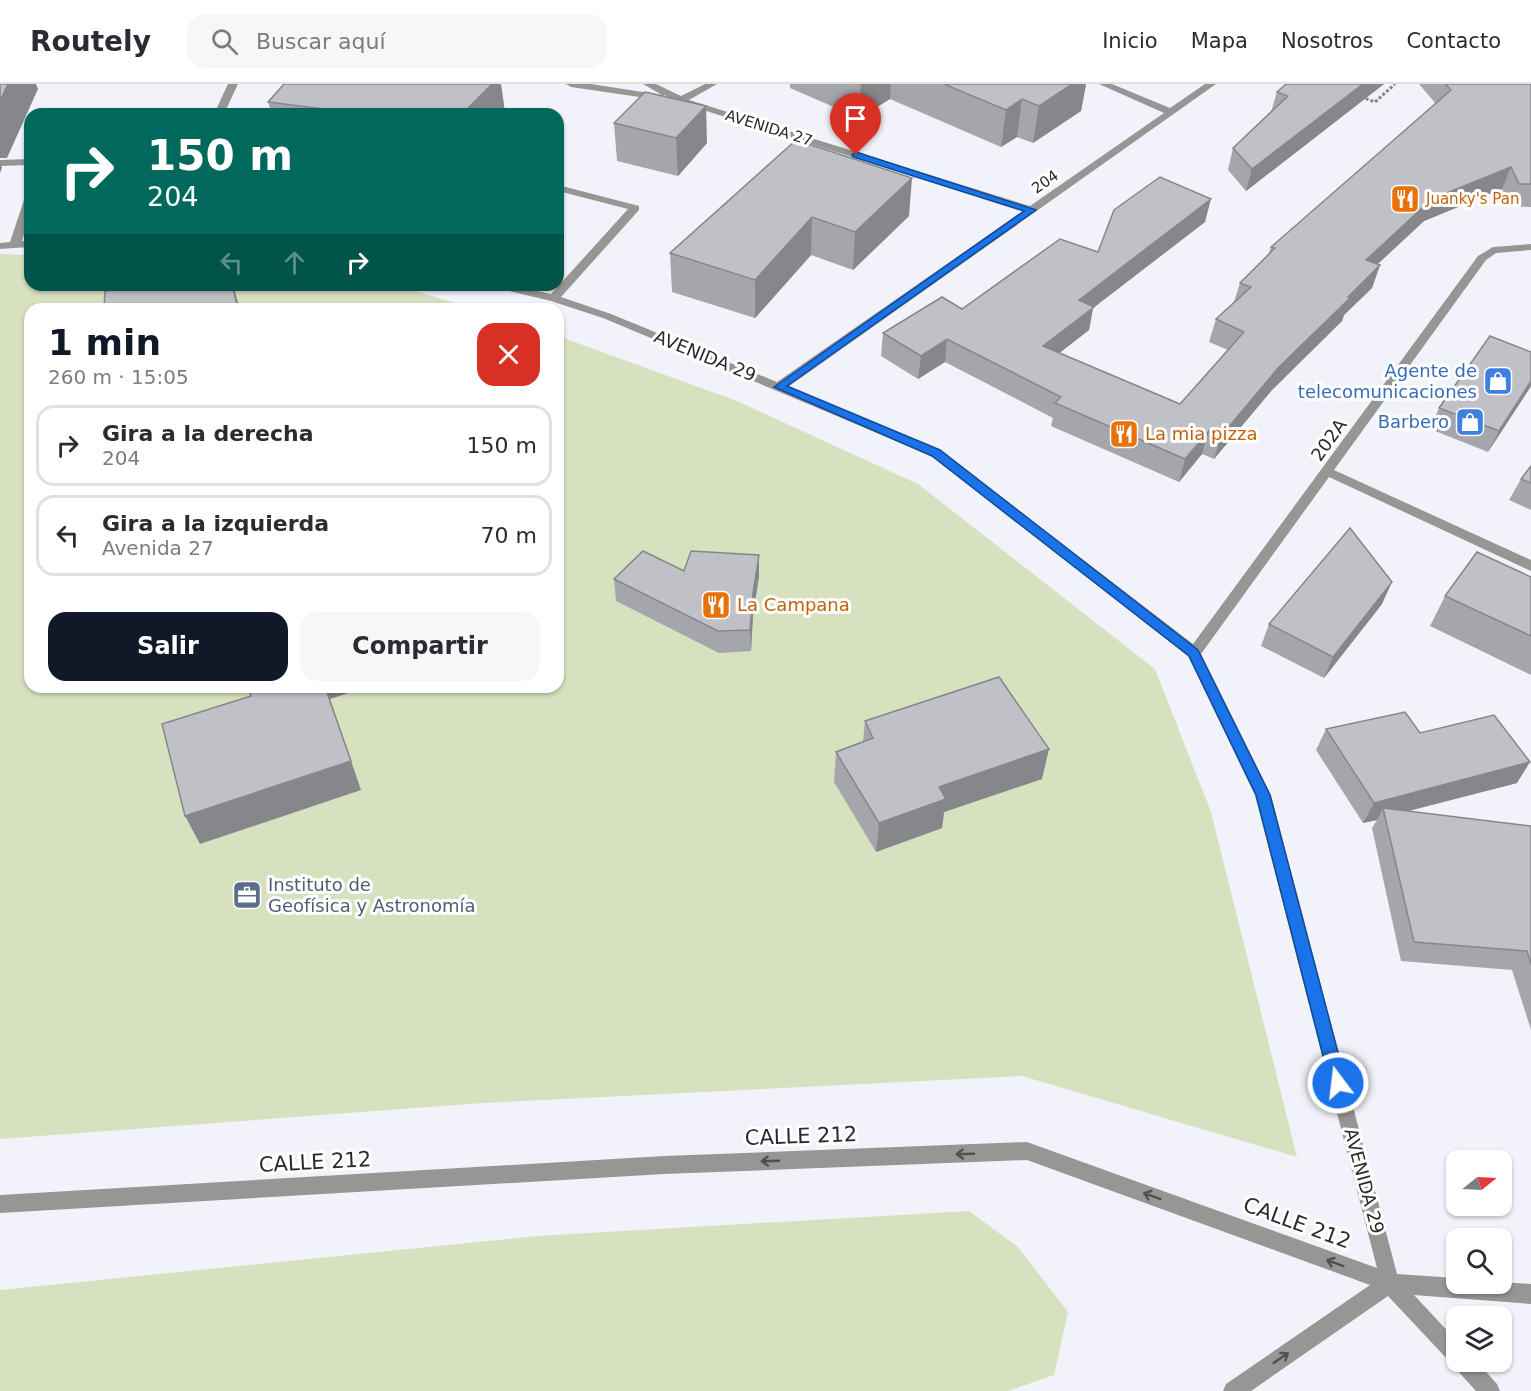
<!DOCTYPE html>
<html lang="es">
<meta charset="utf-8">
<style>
body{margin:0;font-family:"DejaVu Sans",sans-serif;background:#f7f7f7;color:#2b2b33;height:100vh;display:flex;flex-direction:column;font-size:22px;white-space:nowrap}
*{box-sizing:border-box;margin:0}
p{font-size:20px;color:#7c7c81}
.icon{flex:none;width:33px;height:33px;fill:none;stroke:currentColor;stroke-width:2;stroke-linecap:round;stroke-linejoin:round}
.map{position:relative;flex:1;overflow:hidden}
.sheet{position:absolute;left:24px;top:219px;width:540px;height:390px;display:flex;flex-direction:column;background:#fff;border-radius:18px;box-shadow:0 2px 4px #0004}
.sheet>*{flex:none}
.banner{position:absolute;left:24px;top:24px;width:540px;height:183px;border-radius:18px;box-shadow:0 2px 4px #0004;background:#00695c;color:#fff;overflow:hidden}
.needle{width:39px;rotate:72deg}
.buttons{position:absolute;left:1446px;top:1066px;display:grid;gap:12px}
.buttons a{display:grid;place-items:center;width:66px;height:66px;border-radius:12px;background:#fff;box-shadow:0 2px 4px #0004;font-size:30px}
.pin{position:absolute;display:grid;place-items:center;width:51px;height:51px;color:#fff;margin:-62px -26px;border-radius:50% 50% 50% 0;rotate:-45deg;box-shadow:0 0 6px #0007}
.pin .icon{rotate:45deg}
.me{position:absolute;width:66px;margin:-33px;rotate:345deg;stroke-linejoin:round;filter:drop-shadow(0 0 4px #0008)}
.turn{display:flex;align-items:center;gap:21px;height:126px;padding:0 24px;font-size:27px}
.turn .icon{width:78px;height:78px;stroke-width:2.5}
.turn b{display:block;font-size:42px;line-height:51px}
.lanes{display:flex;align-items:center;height:57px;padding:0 24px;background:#0003;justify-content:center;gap:30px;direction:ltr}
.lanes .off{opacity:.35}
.round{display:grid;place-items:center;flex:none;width:63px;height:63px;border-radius:18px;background:#f7f7f7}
.head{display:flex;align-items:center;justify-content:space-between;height:102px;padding:0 24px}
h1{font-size:36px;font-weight:700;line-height:45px;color:#111827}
.action{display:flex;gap:12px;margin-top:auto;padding:12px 24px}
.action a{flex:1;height:69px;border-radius:18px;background:#111827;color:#fff;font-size:24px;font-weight:700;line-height:69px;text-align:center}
.action a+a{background:#f7f7f7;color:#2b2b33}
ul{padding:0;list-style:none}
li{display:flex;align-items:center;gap:18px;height:81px;margin:0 12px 9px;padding:0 12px;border:3px solid #e1e1e2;border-radius:18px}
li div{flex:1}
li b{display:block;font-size:22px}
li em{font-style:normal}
header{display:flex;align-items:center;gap:36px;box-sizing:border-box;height:84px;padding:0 30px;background:#fff;border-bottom:2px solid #e1e1e2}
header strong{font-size:28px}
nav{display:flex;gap:33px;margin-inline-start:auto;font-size:21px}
.search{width:420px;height:54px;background:#f7f7f7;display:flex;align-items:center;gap:15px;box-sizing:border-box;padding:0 21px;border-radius:18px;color:#7c7c81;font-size:22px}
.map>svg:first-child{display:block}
</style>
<header>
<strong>Routely</strong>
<div class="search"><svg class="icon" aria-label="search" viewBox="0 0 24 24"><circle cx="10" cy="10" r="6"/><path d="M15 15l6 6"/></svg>Buscar aquí</div>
<nav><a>Inicio</a><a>Mapa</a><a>Nosotros</a><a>Contacto</a></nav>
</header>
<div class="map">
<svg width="1531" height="1307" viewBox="0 0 1531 1307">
<rect width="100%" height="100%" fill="#f2f3fa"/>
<g fill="#d8e1bf">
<path d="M 0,170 L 30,171 L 30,201 L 396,201 L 475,225 L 30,225 L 30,603 L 558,603 L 558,252 L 737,317 L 918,400 L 1155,585 L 1211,728 L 1297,1073 L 1022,992 L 483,1019 L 0,1055 Z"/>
<path d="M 969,1127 L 1018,1163 L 1068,1228 L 1054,1291 L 1008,1307 L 0,1307 L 0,1206 L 537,1152 Z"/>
</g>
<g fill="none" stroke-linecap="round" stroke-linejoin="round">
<path stroke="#858589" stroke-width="3" stroke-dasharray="3 2" stroke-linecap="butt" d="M 1361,13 L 1375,18 L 1395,0"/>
<g fill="#979694" fill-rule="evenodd">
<path d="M 228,0 L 238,0 L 224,30 L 214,30 Z"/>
<path d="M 566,0 L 591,0 L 662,11 L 643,0 L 656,0 L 681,12 L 705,0 L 717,0 L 689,16 L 1030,122 L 1164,29 L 1099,0 L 1112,0 L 1170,24 L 1205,0 L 1216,0 L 788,303 L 940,366 L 1193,560 L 1478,172 L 1493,163 L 1531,160 L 1531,166 L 1496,169 L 1486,176 L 1334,386 L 1531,476 L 1531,487 L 1329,393 L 1201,570 L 1271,711 L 1397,1190 L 1456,1194 L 1456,1200 L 1502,1200 L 1502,1198 L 1531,1200 L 1531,1220 L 1414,1211 L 1456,1256 L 1456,1278 L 1477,1278 L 1497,1300 L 1500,1307 L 1476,1307 L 1456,1285 L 1453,1279 L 1449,1277 L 1388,1212 L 1251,1307 L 1223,1307 L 1226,1300 L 1370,1201 L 1027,1076 L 664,1090 L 0,1129 L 0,1111 L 664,1072 L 1027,1058 L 1377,1184 L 1255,711 L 1188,572 L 932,372 L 603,234 L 551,217 L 492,203 L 490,201 L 511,201 L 551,210 L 628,125 L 558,107 L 558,101 L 639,122 L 639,126 L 561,213 L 611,230 L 777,298 L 1023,127 L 684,20 L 664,11 L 663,15 L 660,16 L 571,3 Z"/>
<path d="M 30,75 L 30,81 L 0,82 L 0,76 Z"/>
<path d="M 30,110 L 30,130 L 22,157 L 30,157 L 30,163 L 0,165 L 0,159 L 10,158 L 25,113 Z"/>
</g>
</g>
<g fill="#a5a6ab">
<path d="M 284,0 L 501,0 L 505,29 L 504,30 L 272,30 L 268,18 Z"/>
<path d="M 790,0 L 1086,0 L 1081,27 L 1033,59 L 1017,53 L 1001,63 L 890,15 L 859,34 L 790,4 Z"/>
<path d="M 1286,0 L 1384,0 L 1246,107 L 1228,86 L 1233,64 L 1271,28 L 1277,8 Z"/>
<path d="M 1419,0 L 1531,0 L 1531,123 L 1509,122 L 1502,105 L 1424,137 L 1378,180 L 1380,181 L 1372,204 L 1344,231 L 1342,237 L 1272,306 L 1214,375 L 1202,370 L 1179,398 L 1051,342 L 1053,334 L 945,278 L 918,295 L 881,272 L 883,249 L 962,225 L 1098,168 L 1205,138 L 1093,224 L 1089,246 L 1059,269 L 1180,320 L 1228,266 L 1209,258 L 1216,235 L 1234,218 L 1240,199 L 1268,171 L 1271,163 L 1436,20 Z"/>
<path d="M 614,39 L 707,59 L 678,92 L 617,77 Z"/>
<path d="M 796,56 L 909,132 L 853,186 L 811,171 L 755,234 L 672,208 L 670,169 Z"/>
<path d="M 1531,268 L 1531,302 L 1488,368 L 1430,345 L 1439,324 Z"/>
<path d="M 1531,382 L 1531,426 L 1509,416 L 1521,395 Z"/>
<path d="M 759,471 L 759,492 L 753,531 L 751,567 L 719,569 L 616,517 L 614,495 L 684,487 Z"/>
<path d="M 1531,493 L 1531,591 L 1430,542 L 1445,512 Z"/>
<path d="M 1382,520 L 1324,594 L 1261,562 L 1269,540 Z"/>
<path d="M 865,637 L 1042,695 L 944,728 L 942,744 L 876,768 L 834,698 L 836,668 L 863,658 Z"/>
<path d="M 1326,645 L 1420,649 L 1517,699 L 1408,727 L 1531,742 L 1531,946 L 1512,886 L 1401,877 L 1372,744 L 1377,736 L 1363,739 L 1316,666 Z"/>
</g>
<g fill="#86878b">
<path d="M 8,0 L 36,0 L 38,5 L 7,74 L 0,74 L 0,17 Z"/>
<path d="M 492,0 L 501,0 L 505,29 L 504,30 L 462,30 Z"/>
<path d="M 861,0 L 891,0 L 890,15 L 859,34 Z"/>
<path d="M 1072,0 L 1086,0 L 1081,27 L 1033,59 L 1039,22 Z"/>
<path d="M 1363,0 L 1384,0 L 1246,107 L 1252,85 Z"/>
<path d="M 1022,15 L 1017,53 L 1001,63 L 1006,26 Z"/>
<path d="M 706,22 L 707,59 L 678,92 L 676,54 Z"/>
<path d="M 0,79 L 2,84 L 0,89 Z"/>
<path d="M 1511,83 L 1502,105 L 1424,137 L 1358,198 L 1366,176 L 1432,115 Z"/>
<path d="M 912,94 L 909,132 L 853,186 L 855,148 Z"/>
<path d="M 1211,115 L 1205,138 L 1093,224 L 1089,246 L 1039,285 L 1043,262 L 1079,216 Z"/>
<path d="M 812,133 L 811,171 L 755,234 L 755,196 Z"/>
<path d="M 1380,181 L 1372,204 L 1344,231 L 1342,237 L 1272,306 L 1214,375 L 1221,352 L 1279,283 Z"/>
<path d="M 232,201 L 233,201 L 240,225 L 238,225 Z"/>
<path d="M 947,255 L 945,278 L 918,295 L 921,272 Z"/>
<path d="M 1531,297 L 1531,302 L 1488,368 L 1499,347 Z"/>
<path d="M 1209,347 L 1202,370 L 1179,398 L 1185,375 Z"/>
<path d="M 759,471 L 759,492 L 753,531 L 751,567 L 750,546 L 753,509 Z"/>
<path d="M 1392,498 L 1382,520 L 1324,594 L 1333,573 Z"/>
<path d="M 325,603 L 364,603 L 364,604 L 330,615 L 361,706 L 200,760 L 185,732 Z"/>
<path d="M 1049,665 L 1042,695 L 944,728 L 942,744 L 876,768 L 879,739 L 939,703 Z"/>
<path d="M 1530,678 L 1517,699 L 1385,733 L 1383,724 L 1377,736 L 1363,739 L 1374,719 Z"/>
</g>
<g fill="#c0c1c7" stroke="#86878b" stroke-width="1.5">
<path d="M 0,0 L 8,0 L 0,17 Z"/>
<path d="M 284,0 L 492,0 L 462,30 L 320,30 L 324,25 L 268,18 Z"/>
<path d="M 944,0 L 1072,0 L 1039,22 L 1022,15 L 1006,26 Z"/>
<path d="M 1286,0 L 1363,0 L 1252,85 L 1233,64 L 1288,12 L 1277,8 Z"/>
<path d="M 1445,0 L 1531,0 L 1531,100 L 1519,100 L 1511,83 L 1432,115 L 1366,176 L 1380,181 L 1348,213 L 1350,214 L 1279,283 L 1221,352 L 1209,347 L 1185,375 L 1055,319 L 1061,313 L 947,255 L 921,272 L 883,249 L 942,213 L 962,225 L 1060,155 L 1098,168 L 1114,126 L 1160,93 L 1211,115 L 1079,216 L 1094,223 L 1043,262 L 1180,320 L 1244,248 L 1216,235 L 1251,203 L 1240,199 L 1275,164 L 1271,163 L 1451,6 Z"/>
<path d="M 645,8 L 706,22 L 676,54 L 614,39 Z"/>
<path d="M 796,56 L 912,94 L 855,148 L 812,133 L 755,196 L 670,169 Z"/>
<path d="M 138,201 L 232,201 L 238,225 L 104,225 L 105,207 Z"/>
<path d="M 1490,252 L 1531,268 L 1531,297 L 1499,347 L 1439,324 Z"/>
<path d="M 1531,382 L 1531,399 L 1521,395 Z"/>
<path d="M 1350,444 L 1392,498 L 1333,573 L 1269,540 Z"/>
<path d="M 643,467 L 684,487 L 691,467 L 759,471 L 753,509 L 750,546 L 718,547 L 614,495 Z"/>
<path d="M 1477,468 L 1531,493 L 1531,552 L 1445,512 Z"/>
<path d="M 999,593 L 1049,665 L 939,703 L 946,715 L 879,739 L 836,668 L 873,654 L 865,637 Z"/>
<path d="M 248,603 L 325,603 L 351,677 L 185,732 L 162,640 L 251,612 Z"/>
<path d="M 1405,628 L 1420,649 L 1494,631 L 1530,678 L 1374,719 L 1326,645 Z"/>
<path d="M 1383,724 L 1531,742 L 1531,880 L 1527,867 L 1414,858 Z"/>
</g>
<defs><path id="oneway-shaft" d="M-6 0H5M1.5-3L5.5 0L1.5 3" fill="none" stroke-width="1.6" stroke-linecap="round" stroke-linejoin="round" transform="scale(1.5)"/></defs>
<g stroke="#505050">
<use href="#oneway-shaft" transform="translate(965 1070) rotate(178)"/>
<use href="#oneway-shaft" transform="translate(770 1077) rotate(178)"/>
<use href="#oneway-shaft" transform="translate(1152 1112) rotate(-160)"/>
<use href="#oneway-shaft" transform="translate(1335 1179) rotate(-160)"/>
<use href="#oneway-shaft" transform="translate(1281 1274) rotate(-34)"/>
</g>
<path fill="#1a73e8" stroke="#114b97" stroke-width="1.5" d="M 856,68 L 1036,126 L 787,302 L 940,366 L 1198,566 L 1270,711 L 1346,999 L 1344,1004 L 1338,1007 L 1332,1004 L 1330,999 L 1256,711 L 1189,572 L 932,372 L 774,303 L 1024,127 L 853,73 L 852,71 Z"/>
<defs>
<g id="restaurant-square" transform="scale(1.5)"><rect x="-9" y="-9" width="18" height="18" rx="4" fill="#e8710a" stroke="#fff"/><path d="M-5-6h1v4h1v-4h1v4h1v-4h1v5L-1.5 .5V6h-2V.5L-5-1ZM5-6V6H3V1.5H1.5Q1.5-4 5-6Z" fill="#fff"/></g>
<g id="shop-square" transform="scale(1.5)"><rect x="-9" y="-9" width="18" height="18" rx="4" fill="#3f7fe0" stroke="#fff"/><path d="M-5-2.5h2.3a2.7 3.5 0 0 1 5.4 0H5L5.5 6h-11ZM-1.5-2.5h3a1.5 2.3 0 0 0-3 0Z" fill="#fff"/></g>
<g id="office-square" transform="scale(1.5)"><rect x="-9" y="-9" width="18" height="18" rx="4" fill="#5c6f8a" stroke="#fff"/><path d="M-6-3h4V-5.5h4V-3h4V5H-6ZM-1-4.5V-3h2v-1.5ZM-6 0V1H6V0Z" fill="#fff"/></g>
</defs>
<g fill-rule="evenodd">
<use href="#restaurant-square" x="1405" y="115"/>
<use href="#shop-square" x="1498" y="297"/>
<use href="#shop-square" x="1470" y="338"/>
<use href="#restaurant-square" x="1124" y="350"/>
<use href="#restaurant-square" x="716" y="521"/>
<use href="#office-square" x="247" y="811"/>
</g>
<g text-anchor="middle" stroke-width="6" stroke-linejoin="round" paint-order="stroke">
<g font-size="15" fill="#2a2a2c" stroke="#fff">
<text transform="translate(769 44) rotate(17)" y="5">AVENIDA 27</text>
<text transform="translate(1045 98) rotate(-35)" y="5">204</text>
</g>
<g font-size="15" fill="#c56008" stroke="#fff" text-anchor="start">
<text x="1426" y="120">Juanky's Pan</text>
</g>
<g font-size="18" fill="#2a2a2c" stroke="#fff">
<text transform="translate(705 272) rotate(22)" y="6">AVENIDA 29</text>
<text transform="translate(1329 356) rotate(-54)" y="6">202A</text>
<text transform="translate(1364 1097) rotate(75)" y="6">AVENIDA 29</text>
</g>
<g font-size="18" fill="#366cbe" stroke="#fff" text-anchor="end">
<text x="1477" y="293">Agente de<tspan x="1477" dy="21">telecomunicaciones</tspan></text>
<text x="1449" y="344">Barbero</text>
</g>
<g font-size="18" fill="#c56008" stroke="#fff" text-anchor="start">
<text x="1145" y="356">La mia pizza</text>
<text x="737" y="527">La Campana</text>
</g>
<g font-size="18" fill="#4e5e75" stroke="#fff" text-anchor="start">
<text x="268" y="807">Instituto de<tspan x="268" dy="21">Geofísica y Astronomía</tspan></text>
</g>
<g font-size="21" fill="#2a2a2c" stroke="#fff">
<text transform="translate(801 1052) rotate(-2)" y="7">CALLE 212</text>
<text transform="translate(315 1078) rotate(-3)" y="7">CALLE 212</text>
<text transform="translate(1297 1139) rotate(20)" y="7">CALLE 212</text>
</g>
</g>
</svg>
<div class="buttons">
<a><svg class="needle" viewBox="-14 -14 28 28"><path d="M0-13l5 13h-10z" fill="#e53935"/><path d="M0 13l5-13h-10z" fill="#7c7c81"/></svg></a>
<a><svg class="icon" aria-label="search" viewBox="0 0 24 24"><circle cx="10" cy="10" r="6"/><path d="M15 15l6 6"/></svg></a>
<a><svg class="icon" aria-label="layers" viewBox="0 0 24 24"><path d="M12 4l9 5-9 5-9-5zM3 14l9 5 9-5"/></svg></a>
</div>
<div class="pin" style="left:856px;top:71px;background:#d93025"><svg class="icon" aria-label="arrive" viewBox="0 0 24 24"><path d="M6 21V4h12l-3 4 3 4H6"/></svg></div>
<svg class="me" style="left:1338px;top:999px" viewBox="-20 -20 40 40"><circle r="17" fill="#1a73e8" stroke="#fff" stroke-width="3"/><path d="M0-11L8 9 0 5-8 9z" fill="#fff"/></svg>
<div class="banner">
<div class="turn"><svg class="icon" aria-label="right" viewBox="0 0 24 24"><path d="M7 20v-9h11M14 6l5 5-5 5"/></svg><div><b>150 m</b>204</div></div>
<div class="lanes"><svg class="icon off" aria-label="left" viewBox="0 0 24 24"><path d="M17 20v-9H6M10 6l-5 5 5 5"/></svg><svg class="icon off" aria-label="ahead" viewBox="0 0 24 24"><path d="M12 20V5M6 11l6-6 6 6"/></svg><svg class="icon" aria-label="right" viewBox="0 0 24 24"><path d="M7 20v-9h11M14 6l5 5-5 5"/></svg></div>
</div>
<section class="sheet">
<div class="head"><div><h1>1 min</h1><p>260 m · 15:05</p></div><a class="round" style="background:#d93025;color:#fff"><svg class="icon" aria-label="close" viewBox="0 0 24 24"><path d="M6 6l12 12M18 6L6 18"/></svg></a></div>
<ul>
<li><svg class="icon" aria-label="right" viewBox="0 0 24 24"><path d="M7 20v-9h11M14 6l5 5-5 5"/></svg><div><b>Gira a la derecha</b><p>204</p></div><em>150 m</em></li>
<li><svg class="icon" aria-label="left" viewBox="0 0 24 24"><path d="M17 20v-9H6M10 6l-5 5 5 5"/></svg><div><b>Gira a la izquierda</b><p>Avenida 27</p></div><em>70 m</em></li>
</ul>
<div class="action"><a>Salir</a><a>Compartir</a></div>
</section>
</div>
